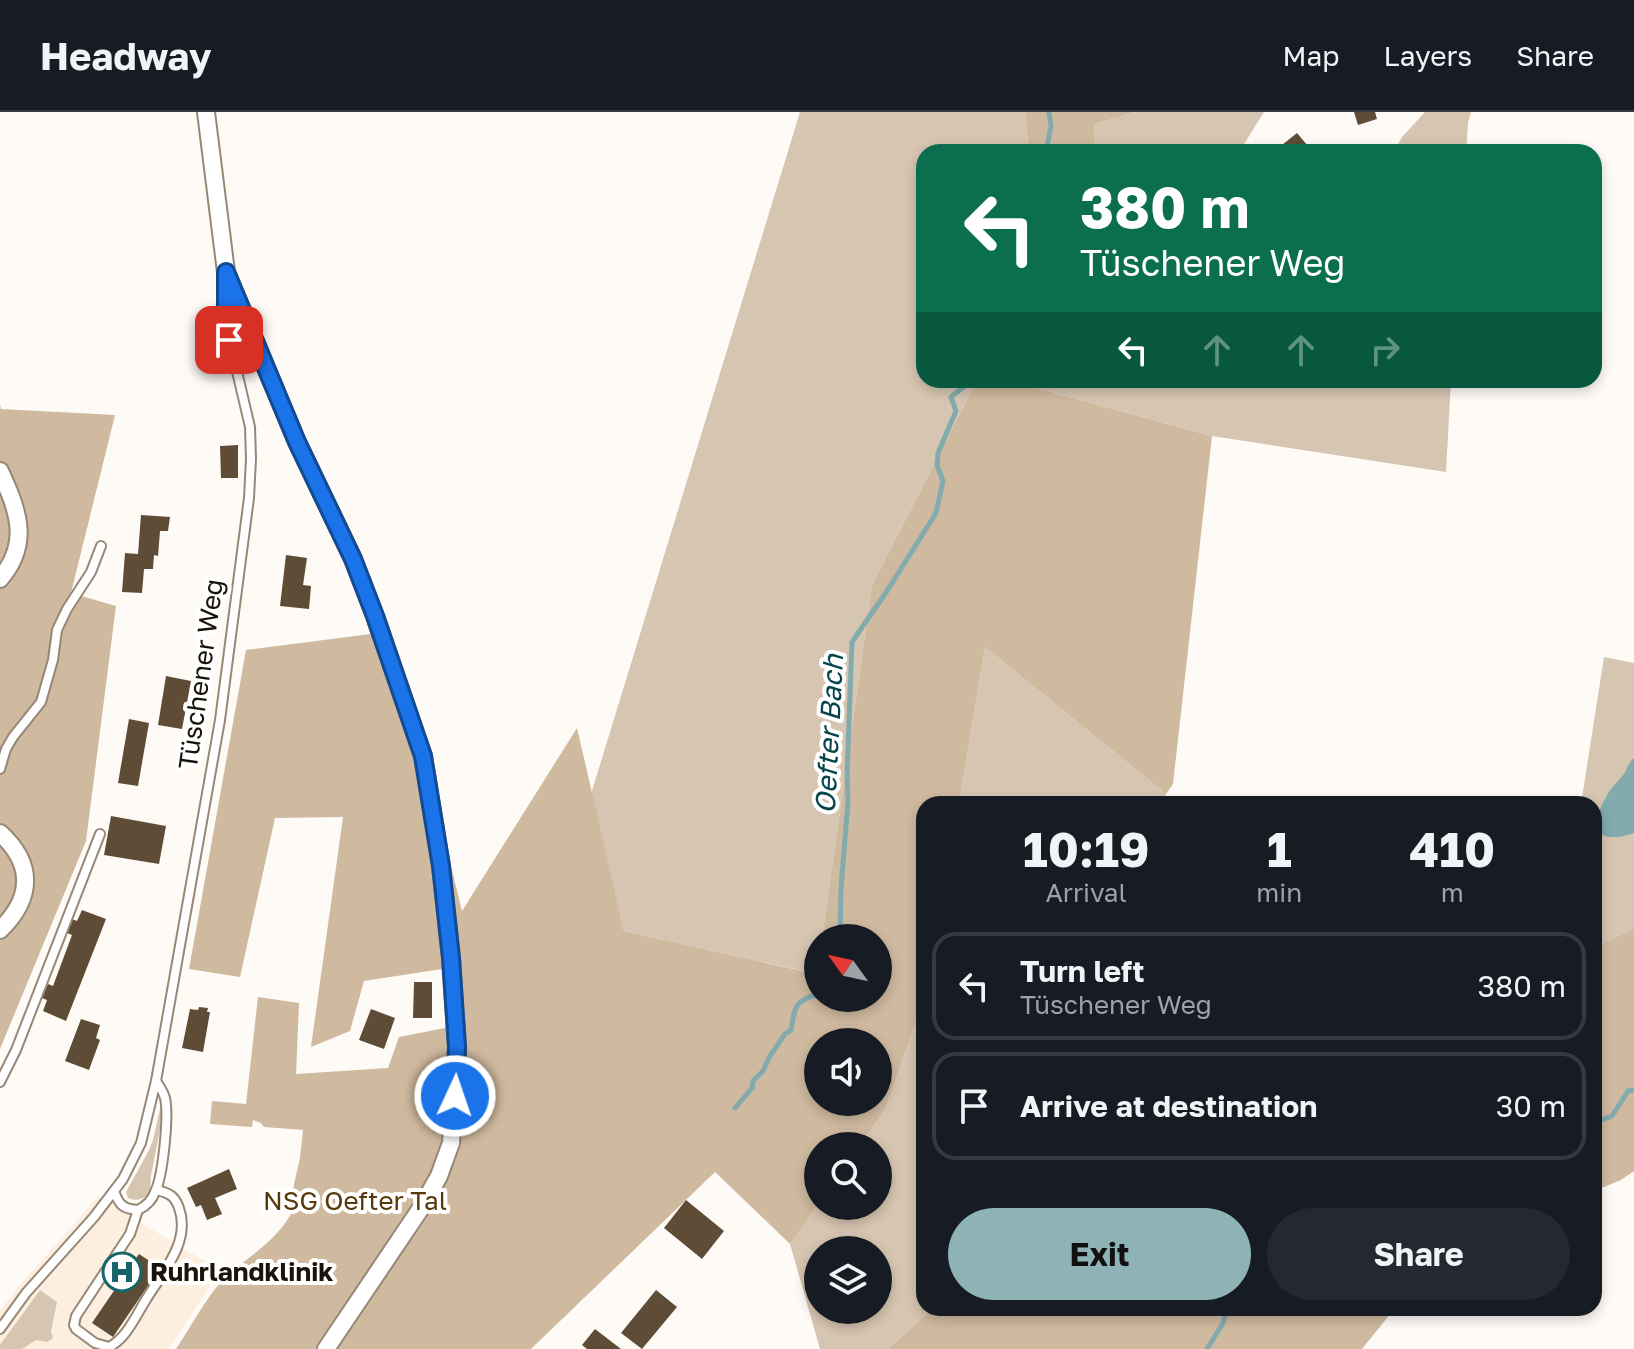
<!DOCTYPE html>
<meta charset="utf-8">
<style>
body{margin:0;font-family:"Golos Text",sans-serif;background:#242831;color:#f1f3f6;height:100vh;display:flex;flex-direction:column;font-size:30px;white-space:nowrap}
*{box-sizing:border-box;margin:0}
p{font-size:26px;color:#9ea1a6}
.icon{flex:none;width:44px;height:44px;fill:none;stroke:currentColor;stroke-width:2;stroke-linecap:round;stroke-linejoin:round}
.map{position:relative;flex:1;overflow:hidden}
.sheet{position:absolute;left:916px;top:684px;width:686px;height:520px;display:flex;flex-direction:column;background:#171b24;border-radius:24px;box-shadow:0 4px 12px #0003}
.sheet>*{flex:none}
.top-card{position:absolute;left:916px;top:32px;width:686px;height:244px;border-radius:24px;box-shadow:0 4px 12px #0003;background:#0b6e4f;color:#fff;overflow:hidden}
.needle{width:52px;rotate:303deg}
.fabs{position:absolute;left:804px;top:812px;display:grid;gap:16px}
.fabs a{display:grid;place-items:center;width:88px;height:88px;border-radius:50%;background:#171b24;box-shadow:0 4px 12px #0003;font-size:40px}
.pin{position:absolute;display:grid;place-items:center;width:68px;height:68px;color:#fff;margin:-34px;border-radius:16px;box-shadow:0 4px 12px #0006}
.me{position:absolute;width:88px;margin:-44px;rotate:3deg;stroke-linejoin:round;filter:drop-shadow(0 0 6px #0008)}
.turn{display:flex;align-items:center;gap:28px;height:168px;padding:0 32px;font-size:36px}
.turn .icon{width:104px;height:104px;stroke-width:2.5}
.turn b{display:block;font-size:56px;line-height:68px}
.lanes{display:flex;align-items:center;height:76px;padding:0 32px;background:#0003;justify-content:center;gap:40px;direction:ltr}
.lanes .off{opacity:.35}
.eta{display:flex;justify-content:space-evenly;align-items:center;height:136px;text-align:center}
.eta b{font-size:48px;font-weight:700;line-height:56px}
.cta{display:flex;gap:16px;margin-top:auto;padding:16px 32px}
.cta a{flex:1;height:92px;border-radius:48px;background:#8eb3b7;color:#111;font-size:32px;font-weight:700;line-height:92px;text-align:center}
.cta a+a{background:#242831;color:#f1f3f6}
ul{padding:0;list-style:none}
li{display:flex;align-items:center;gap:24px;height:108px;margin:0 16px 12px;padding:0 16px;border:4px solid #363941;border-radius:24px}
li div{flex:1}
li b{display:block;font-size:30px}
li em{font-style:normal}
header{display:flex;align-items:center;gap:48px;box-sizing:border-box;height:112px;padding:0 40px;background:#171b24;border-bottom:2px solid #363941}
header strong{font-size:38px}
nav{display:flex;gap:44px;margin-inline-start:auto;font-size:28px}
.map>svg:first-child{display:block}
</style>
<header>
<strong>Headway</strong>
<nav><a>Map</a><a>Layers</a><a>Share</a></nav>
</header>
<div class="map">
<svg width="1634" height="1237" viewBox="0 0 1634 1237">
<rect width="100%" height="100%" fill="#fefbf7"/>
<path fill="#fcefdf" d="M 98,1085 L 211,1153 L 215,1166 L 169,1237 L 0,1237 L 0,1199 L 17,1176 Z"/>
<g fill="#d6c5b1" fill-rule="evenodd">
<path d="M 800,0 L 1025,0 L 1029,40 L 924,40 L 924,268 L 977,268 L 872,473 L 822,826 L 818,826 L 817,862 L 624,819 L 591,682 Z"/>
<path d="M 1136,0 L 1264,0 L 1239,40 L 1096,40 L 1094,12 Z"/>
<path d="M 1425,0 L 1471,0 L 1468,11 L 1466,40 L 1394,40 L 1402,25 Z"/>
<path d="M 1007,268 L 1451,268 L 1446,360 L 1212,324 Z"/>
<path d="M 985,535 L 1166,682 L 1161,692 L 959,692 Z"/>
<path d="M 1604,545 L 1634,551 L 1634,816 L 1594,836 L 1594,692 L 1581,692 Z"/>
<path d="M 924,887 L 924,1196 L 933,1196 L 888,1237 L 820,1237 L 790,1132 L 818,1093 L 878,1094 L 878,1034 L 860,1034 L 885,998 ZM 818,1138 L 878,1138 L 878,1198 L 818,1198 Z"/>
<path d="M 160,997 L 163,1002 L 151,1064 L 150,1080 C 145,1087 136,1090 128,1086 L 126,1080 L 148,1040 L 153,1028 Z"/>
<path d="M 40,1178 L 57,1190 L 51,1219 L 53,1226 L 47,1230 L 36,1228 L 22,1237 L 0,1237 L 0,1233 Z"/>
</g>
<g fill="#cfb99f" fill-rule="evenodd">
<path d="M 1025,0 L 1136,0 L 1094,12 L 1096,40 L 1029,40 Z"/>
<path d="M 977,268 L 1007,268 L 1212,324 L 1173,672 L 1166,682 L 985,535 L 959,692 L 924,692 L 924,887 L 885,998 L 860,1034 L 818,1034 L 818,1093 L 790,1132 L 715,1060 L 531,1237 L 176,1237 C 189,1218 207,1184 223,1168 C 251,1141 286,1125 298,1085 L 292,1081 L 300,1046 L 303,1018 L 264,1015 L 261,1011 L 253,1008 L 252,1015 L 210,1012 L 212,989 L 246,992 L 258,885 L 299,891 L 296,962 L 388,956 L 399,925 L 460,913 L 455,855 L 364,869 L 350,919 L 311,935 L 343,705 L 275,706 L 240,865 L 189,857 L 246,538 L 386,520 L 417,614 L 462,799 L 577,616 L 624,819 L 816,862 L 818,853 L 818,886 L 878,886 L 878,826 L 822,826 L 872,473 ZM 818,930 L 878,930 L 878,990 L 818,990 Z"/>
<path d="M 0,293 L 1,297 L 115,303 L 71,481 L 116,494 L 86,729 L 0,937 Z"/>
<path d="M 1634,816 L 1634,1059 L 1621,1068 L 1594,1079 L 1594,836 Z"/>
<path d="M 933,1196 L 1395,1196 L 1362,1237 L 888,1237 Z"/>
</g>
<path fill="#83abad" d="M 1634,646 L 1634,721 C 1588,737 1591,706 1611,677 C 1615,672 1620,667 1624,662 C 1628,655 1628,651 1634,646 Z"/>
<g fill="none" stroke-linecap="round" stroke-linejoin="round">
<g stroke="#83abad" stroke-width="5">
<path d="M 1046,40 L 1051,14 L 1049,0"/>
<path d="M 1001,268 L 1007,268"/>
<path d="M 840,826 L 841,776 L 848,690 L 847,663 L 852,530 L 887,479 L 936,401 L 943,369 L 937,353 L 938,341 L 956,299 L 951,285 L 972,268"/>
<path d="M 735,996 L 752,976 L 753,969 L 763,959 L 770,944 L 785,922 L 791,918 C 795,895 794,889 818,882"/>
<path d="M 1594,1011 L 1612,1004 L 1628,979 L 1634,978"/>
<path d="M 1207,1237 L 1223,1211 L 1227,1196"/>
</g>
</g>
<g fill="#5f4c36">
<path d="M 1354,0 L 1375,0 L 1377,7 L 1358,13 Z"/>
<path d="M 1297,21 L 1313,40 L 1287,40 L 1282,33 Z"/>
<path d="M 238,333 L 238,366 L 221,366 L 220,334 Z"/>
<path d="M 141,403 L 170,405 L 168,419 L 160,419 L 158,444 L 154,443 L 153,457 L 144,457 L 142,481 L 122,480 L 125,441 L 138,442 Z"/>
<path d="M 286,443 L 307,446 L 303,473 L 311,474 L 309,497 L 280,494 Z"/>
<path d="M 166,564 L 191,569 L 182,617 L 158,613 Z"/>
<path d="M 129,607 L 149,611 L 138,674 L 118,671 Z"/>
<path d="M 111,704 L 166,714 L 159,752 L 104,743 Z"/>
<path d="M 82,798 L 106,807 L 66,909 L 43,899 L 47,888 L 42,886 L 48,872 L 53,874 L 72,823 L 67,821 L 72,807 L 77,809 Z"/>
<path d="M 414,870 L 432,870 L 432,906 L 413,906 Z"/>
<path d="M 199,895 L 208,896 L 207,900 L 210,900 L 203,940 L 182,936 L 190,897 L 198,898 Z"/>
<path d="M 371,897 L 395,906 L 384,937 L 359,928 Z"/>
<path d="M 81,907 L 100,913 L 96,926 L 100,928 L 89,958 L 65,949 Z"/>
<path d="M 229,1057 L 237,1077 L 215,1086 L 222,1102 L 207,1108 L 201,1093 L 196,1095 L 187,1076 Z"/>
<path d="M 686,1088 L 724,1119 L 702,1147 L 664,1116 Z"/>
<path d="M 139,1142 L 160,1156 L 113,1225 L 92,1211 Z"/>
<path d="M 656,1178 L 677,1195 L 642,1237 L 621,1221 Z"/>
<path d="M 595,1217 L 621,1237 L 587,1237 L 582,1233 Z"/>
</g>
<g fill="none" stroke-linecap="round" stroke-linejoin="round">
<g stroke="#978876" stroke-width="12">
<g id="lane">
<path d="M 0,657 L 6,637 L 13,625 L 41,590 L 53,548 L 57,518 L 67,497 L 91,460 L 101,434"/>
<path d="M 0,970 L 16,938 L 100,722"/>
<path d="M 114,1079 C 119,1093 123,1097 138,1098 C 146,1094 152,1089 155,1080 C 163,1064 169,1004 165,986 C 163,979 160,975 156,969"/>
<path d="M 138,1098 L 130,1122 L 76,1204 L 74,1213 L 76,1217 L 95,1231 L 109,1235 C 127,1226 136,1203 147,1186 C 163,1160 191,1129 179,1096 C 175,1084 169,1081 157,1078"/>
<path d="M 0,1217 L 26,1181 L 94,1105 L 123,1067 L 141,1031 L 156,969 L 220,608 L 249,386 L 251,347 L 250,315 L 227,217 L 226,173"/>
</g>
</g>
<g stroke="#978876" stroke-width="20">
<g id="street">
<path d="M 206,0 L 226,160 L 297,330 L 353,447 L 375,504 L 423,644 L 441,754 L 451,846 L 457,935 L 451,1031 L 439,1064 L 421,1096 L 326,1237"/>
<path d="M 0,359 C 18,398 31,431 0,467"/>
<path d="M 0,721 C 34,752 33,786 0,818"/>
</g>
</g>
<use href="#lane" stroke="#fff" stroke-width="8"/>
<use href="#street" stroke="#fff" stroke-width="16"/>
</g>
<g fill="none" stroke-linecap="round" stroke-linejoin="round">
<g stroke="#114b97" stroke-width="20">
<path id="route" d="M 229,228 L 226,197 L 226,160 L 297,330 L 353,447 L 375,504 L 423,644 L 441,754 L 451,846 L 457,935 L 455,984"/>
</g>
<use href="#route" stroke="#1a73e8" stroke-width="14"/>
</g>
<defs>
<g id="hospital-ring" transform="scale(2)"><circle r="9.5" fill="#fff" stroke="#16656a" stroke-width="1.5"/><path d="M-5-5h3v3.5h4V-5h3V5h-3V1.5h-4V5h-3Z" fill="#16656a"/></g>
</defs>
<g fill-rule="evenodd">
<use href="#hospital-ring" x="122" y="1160"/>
</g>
<g text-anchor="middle" stroke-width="8" stroke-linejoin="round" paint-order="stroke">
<g font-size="26" fill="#19130c" stroke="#fff">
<text transform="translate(201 562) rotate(-82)" y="9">Tüschener Weg</text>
</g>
<g font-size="26" fill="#573809" stroke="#fff">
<text x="355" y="1098">NSG Oefter Tal</text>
</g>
<g font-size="26" font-weight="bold" fill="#19130c" stroke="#fff" text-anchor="start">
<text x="150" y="1169">Ruhrlandklinik</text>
</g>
<g font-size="28" font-style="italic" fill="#054549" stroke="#fff">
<text transform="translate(829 622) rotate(-87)" y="10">Oefter Bach</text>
</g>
</g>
</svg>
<div class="fabs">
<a><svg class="needle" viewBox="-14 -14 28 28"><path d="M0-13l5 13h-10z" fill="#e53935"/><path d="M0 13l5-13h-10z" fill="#9ea1a6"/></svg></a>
<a><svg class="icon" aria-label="sound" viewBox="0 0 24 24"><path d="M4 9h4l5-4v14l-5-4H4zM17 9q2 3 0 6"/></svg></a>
<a><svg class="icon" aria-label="search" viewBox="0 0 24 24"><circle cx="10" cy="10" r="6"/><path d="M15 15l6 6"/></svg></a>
<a><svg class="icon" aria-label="layers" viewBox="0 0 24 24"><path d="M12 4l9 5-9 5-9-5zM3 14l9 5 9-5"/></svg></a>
</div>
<div class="pin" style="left:229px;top:228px;background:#d93025"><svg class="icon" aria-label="arrive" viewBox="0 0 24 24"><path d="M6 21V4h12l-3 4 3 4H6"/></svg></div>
<svg class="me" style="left:455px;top:984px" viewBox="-20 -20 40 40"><circle r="17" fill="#1a73e8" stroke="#fff" stroke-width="3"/><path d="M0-11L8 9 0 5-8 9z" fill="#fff"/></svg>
<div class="top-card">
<div class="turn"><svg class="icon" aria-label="left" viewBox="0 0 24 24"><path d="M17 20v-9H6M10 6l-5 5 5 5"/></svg><div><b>380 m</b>Tüschener Weg</div></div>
<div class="lanes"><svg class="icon" aria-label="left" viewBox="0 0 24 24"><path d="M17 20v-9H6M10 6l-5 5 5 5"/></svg><svg class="icon off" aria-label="ahead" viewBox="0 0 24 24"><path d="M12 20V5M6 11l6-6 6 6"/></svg><svg class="icon off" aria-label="ahead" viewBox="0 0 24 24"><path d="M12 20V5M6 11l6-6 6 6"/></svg><svg class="icon off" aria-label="right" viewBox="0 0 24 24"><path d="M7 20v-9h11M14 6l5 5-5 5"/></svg></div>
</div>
<section class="sheet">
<div class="eta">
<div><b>10:19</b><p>Arrival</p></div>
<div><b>1</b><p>min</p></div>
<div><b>410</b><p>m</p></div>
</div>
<ul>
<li><svg class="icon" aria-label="left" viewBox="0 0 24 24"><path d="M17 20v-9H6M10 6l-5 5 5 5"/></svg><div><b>Turn left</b><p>Tüschener Weg</p></div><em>380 m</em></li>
<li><svg class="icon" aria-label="arrive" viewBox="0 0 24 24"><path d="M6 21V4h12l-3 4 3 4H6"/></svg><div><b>Arrive at destination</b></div><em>30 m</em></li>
</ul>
<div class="cta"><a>Exit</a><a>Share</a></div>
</section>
</div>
